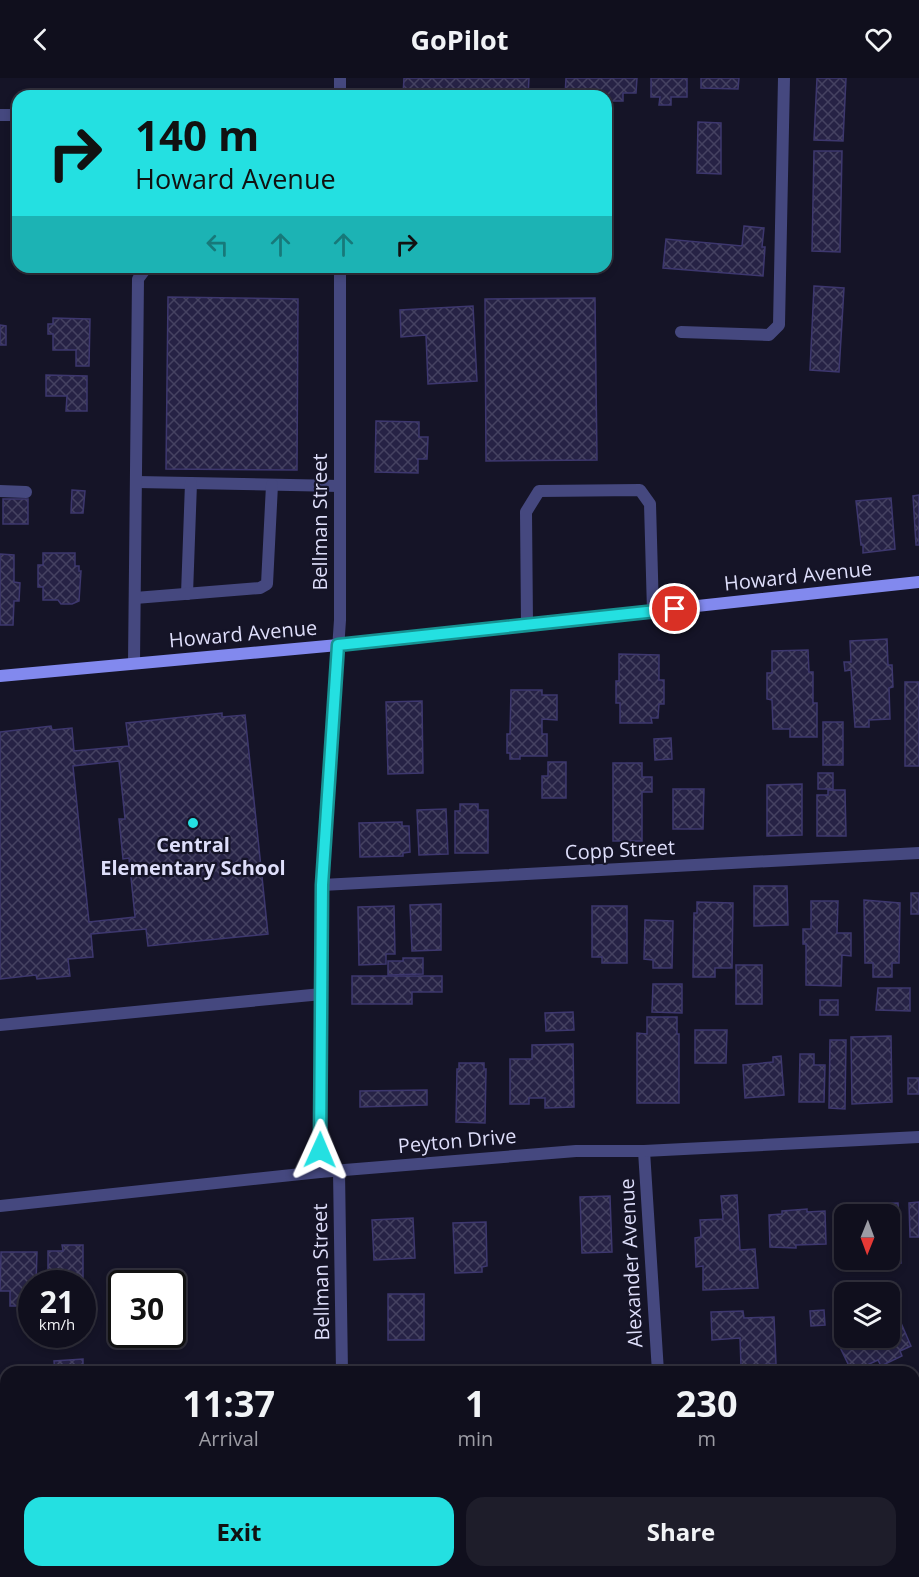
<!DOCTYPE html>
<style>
body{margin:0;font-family:"Open Sans",sans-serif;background:#1e1d2a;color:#f1f3f6;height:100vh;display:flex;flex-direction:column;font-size:22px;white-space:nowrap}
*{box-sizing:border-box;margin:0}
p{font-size:20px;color:#9c9ca4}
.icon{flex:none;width:33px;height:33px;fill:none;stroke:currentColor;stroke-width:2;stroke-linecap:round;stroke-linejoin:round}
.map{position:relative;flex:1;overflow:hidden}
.sheet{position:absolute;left:0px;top:1288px;width:920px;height:212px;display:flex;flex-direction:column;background:#100f1d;border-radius:18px 18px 0 0;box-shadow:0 3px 9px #0003,0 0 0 2px #302f3b}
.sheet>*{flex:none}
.banner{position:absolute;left:12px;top:12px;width:600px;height:183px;border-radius:18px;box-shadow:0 3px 9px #0003,0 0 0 2px #302f3b;background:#24e0e1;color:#111;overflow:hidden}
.needle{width:39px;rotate:181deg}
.tools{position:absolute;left:834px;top:1126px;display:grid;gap:12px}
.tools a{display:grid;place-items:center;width:66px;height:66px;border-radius:12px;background:#100f1d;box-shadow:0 3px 9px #0003,0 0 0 2px #302f3b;font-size:30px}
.speed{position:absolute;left:18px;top:1192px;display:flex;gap:12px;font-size:30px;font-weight:700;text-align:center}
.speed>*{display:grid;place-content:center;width:78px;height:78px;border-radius:50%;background:#100f1d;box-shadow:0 3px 9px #0003,0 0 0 2px #302f3b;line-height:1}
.speed small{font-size:15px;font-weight:400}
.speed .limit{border:3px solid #111;border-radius:9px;background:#fff;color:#111}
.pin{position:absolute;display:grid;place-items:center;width:51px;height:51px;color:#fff;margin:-26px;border:3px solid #fff;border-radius:50%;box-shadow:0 2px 6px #0007}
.me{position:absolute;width:66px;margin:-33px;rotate:1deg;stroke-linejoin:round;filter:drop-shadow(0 0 4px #0008)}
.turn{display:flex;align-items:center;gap:21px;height:126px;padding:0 24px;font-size:27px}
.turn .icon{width:78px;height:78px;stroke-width:2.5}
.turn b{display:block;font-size:42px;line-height:51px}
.lanes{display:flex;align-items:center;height:57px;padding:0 24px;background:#0003;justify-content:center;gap:30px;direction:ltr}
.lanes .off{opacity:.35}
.eta{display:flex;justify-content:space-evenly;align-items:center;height:102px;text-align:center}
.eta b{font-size:36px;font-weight:700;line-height:42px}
.cta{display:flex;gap:12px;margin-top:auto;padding:12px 24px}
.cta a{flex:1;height:69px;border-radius:18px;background:#24e0e1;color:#111;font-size:24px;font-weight:700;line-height:69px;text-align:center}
.cta a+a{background:#1e1d2a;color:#f1f3f6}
header{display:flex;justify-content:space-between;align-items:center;height:78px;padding:0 24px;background:#100f1d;font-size:27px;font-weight:700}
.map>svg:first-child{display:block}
</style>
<header><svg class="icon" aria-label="back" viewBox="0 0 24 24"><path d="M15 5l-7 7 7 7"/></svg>GoPilot<svg class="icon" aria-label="heart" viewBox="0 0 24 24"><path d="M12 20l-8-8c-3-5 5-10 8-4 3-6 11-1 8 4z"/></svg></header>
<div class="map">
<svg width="919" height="1499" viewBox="0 0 919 1499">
<defs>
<pattern id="building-cross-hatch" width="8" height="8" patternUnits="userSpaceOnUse" patternTransform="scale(1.5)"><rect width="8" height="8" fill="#262245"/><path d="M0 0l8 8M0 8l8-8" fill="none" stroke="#454261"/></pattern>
</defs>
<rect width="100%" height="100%" fill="#151427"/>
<g fill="url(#building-cross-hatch)" stroke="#3d376e" stroke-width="1.5" fill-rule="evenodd">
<path d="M 404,0 L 529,0 L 528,18 L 379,18 L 379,16 L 403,17 Z"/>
<path d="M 566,0 L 637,0 L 636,15 L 623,15 L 623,23 L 606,23 L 606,18 L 565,18 Z"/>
<path d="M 651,0 L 687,0 L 687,19 L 671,19 L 671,27 L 659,27 L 660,19 L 651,19 Z"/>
<path d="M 701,0 L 739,0 L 738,11 L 701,10 Z"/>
<path d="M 817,0 L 846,0 L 843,63 L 814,62 Z"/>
<path d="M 698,44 L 721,45 L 721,96 L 697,95 Z"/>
<path d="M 814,73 L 842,73 L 840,174 L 812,173 Z"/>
<path d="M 744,148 L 764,150 L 762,169 L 765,169 L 763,198 L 663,190 L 666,161 L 742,168 Z"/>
<path d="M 814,208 L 844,210 L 839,294 L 810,292 Z"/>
<path d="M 168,219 L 298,221 L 297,392 L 166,391 Z"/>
<path d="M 595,220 L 597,382 L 486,383 L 485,221 Z"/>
<path d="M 473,228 L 477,303 L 428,306 L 426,257 L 401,259 L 400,232 Z"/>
<path d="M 53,240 L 90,241 L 89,288 L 76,288 L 76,272 L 53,272 L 53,256 L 48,256 L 48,246 L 53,246 Z"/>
<path d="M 0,247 L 6,248 L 6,267 L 0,267 Z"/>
<path d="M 46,297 L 87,298 L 87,333 L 66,333 L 67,318 L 46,318 Z"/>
<path d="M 376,343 L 419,344 L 419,359 L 428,359 L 427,381 L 418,381 L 418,395 L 375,394 Z"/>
<path d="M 72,412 L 85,413 L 83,435 L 71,435 Z"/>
<path d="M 919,417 L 919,467 L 916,467 L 913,418 Z"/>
<path d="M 891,420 L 895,471 L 863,475 L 863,467 L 861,467 L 856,423 Z"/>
<rect x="3" y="421" width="25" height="25"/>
<path d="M 43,475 L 75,475 L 75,488 L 79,488 L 79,493 L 81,493 L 79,523 L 72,526 L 61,526 L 58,522 L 43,522 L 43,509 L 38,509 L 38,487 L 43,487 Z"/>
<path d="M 0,476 L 14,477 L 14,504 L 20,505 L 19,523 L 14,523 L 13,547 L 0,547 Z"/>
<path d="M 887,561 L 888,587 L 892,587 L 893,609 L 889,610 L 890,641 L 869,642 L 869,649 L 855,649 L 851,592 L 845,593 L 844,584 L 851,584 L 850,563 Z"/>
<path d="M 808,572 L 809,594 L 813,594 L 813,625 L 817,625 L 817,659 L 790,659 L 790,651 L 773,651 L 772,622 L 767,621 L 767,595 L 772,595 L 772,573 Z"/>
<path d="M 619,576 L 659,577 L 659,602 L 664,602 L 664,626 L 659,626 L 658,640 L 651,640 L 652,645 L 620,645 L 620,625 L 616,625 L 616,603 L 619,603 Z"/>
<rect x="905" y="604" width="14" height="84"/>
<path d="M 511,612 L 542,612 L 542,617 L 557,617 L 557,642 L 542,641 L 542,656 L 547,656 L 547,678 L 520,678 L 520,681 L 510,681 L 510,675 L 507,675 L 507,656 L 510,656 Z"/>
<path d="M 422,623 L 423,695 L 388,696 L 386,624 Z"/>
<path d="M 222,635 L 222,639 L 245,637 L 268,856 L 148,868 L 146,851 L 91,856 L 93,879 L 68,881 L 70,898 L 37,901 L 36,897 L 0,901 L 0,654 L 51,648 L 52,652 L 72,650 L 74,673 L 129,668 L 126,645 ZM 119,683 L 125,741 L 119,741 L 123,781 L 129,780 L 135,839 L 89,844 L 73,688 Z"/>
<rect x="823" y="644" width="20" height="43"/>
<path d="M 671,660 L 672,681 L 655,682 L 654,661 Z"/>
<path d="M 548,684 L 566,684 L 566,720 L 542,720 L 542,698 L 548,698 Z"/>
<path d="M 613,685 L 642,685 L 642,699 L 652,699 L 652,714 L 642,714 L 642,763 L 613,763 Z"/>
<rect x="818" y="695" width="15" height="16"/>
<path d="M 802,706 L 802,757 L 767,758 L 767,707 Z"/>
<path d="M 673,711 L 704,711 L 703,751 L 673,751 Z"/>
<path d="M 828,712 L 845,712 L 846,758 L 817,758 L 817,717 L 828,717 Z"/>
<path d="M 460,726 L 478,726 L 478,732 L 488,732 L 488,775 L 455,775 L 455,733 L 460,733 Z"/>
<path d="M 446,731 L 448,776 L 419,777 L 417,732 Z"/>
<path d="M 402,744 L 402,748 L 409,748 L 410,774 L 403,775 L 403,778 L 360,779 L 359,745 Z"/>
<path d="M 754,808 L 787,808 L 788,847 L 754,848 Z"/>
<rect x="911" y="815" width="8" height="21"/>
<path d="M 864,822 L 900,825 L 899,885 L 892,885 L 892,899 L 873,899 L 873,885 L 865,885 Z"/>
<path d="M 811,823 L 838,823 L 837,855 L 851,855 L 851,878 L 842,877 L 841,908 L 806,907 L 806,866 L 803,866 L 803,851 L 811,851 Z"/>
<path d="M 697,824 L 733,825 L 732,890 L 715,890 L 715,899 L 693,899 L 694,835 L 697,835 Z"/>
<path d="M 441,826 L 441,872 L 412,873 L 410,827 Z"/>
<path d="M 394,828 L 395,876 L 386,876 L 386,886 L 359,887 L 358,829 Z"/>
<path d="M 592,828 L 627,828 L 627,885 L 602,885 L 602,879 L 592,879 Z"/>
<path d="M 645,842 L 673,843 L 672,890 L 653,890 L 653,882 L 644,881 Z"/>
<path d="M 403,880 L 423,880 L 423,896 L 388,897 L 388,883 L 403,883 Z"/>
<rect x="736" y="887" width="26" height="39"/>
<path d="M 352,898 L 442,898 L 442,914 L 412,914 L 412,926 L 352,926 Z"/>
<path d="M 653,906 L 682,906 L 682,935 L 652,934 Z"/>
<path d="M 878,910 L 910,910 L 910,933 L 876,932 Z"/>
<rect x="820" y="922" width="18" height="15"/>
<path d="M 573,934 L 574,952 L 546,953 L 545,935 Z"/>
<path d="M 647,939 L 677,939 L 677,956 L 679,956 L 679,1025 L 637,1025 L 637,955 L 647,956 Z"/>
<path d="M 695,952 L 727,952 L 726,985 L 695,985 Z"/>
<path d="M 891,958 L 892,1024 L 852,1026 L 851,959 Z"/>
<path d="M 830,962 L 846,962 L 845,1031 L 829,1030 Z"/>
<path d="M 573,966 L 574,1029 L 545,1030 L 545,1020 L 529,1020 L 529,1026 L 510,1026 L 510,981 L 532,981 L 532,967 Z"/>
<path d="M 800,976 L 814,976 L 814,987 L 825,987 L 824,1024 L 799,1024 Z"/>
<path d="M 781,978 L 784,1017 L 745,1020 L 743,987 L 773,984 L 773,979 Z"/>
<path d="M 459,985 L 484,985 L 484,991 L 486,991 L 485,1045 L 456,1044 L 457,991 L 459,991 Z"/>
<rect x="908" y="1000" width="11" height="16"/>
<path d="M 427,1012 L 427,1027 L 360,1029 L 360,1013 Z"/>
<path d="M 737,1117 L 740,1172 L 755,1171 L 758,1210 L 703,1212 L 703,1188 L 696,1189 L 695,1160 L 701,1159 L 700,1142 L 723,1141 L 721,1118 Z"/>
<path d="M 610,1118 L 612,1174 L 582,1175 L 580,1119 Z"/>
<path d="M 919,1124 L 919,1159 L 910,1159 L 909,1125 Z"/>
<path d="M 898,1125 L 901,1185 L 869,1186 L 869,1182 L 890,1182 L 890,1137 L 844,1137 L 844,1175 L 844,1172 L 838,1172 L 838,1161 L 842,1160 L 841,1133 L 865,1132 L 865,1126 Z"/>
<path d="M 807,1131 L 807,1134 L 825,1133 L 826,1166 L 796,1167 L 796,1170 L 770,1169 L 769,1137 L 782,1136 L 782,1133 Z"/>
<path d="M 413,1140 L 415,1180 L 374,1182 L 372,1142 Z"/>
<path d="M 486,1144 L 487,1188 L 482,1189 L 482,1194 L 455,1195 L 453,1145 Z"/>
<path d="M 62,1167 L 83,1167 L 83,1230 L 82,1206 L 48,1206 L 48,1173 L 63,1173 Z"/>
<path d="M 1,1174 L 37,1174 L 36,1206 L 32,1206 L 32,1213 L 29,1213 L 29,1228 L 10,1228 L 10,1213 L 0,1213 Z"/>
<rect x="388" y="1216" width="36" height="46"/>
<path d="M 824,1232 L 825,1247 L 811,1248 L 810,1233 Z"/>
<path d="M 743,1233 L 744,1240 L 774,1239 L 776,1286 L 741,1288 L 740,1260 L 712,1262 L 711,1234 Z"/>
<path d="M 898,1238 L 911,1268 L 900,1273 L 902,1278 L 881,1288 L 878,1282 L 852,1294 L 838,1265 L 849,1260 L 890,1260 L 890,1242 Z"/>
<path d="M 83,1281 L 83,1294 L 55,1294 L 54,1283 Z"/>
<path d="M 0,1341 L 6,1341 L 6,1385 L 1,1385 Z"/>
<rect x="0" y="1440" width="6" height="35"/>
<rect x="118" y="1494" width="114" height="5"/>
<rect x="263" y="1494" width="61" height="5"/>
<rect x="376" y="1494" width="37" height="5"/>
</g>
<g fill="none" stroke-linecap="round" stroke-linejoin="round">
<g stroke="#45487f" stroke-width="12">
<path d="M 681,254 L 769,257 L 779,247 L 784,0"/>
<path d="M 137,404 L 340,408"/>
<path d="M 187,516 L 191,405"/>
<path d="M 135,520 L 260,510 L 267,506 L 272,407"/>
<path d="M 527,546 L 526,434 L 539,413 L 640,412 L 650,426 L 653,533"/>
<path d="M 134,585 L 138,201 L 147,189"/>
<path d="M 0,947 L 322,916"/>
</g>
<g stroke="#45487f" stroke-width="12">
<path d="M 340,18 L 340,0"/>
<path d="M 0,37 L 18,37"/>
<path d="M 0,413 L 26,414"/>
<path d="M 322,807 L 919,775"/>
<path d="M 644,1073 L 658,1294"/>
<path d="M 339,1093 L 342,1294"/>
<path d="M 320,1094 L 322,807 L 340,542 L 340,189"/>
<path d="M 0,1128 L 320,1094 L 576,1073 L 644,1073 L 919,1059"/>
<path d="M 0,1415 L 6,1414"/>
<path d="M 343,1494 L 343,1499"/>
<path d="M 670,1494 L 670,1499"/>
<path d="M 95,1499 L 95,1494"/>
</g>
<path stroke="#8289ee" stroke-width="12" d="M 0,598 L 338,567 L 919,504"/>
</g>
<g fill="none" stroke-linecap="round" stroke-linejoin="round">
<g stroke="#179292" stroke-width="15">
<path id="route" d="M 320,1072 L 322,807 L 338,567 L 675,531"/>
</g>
<use href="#route" stroke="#24e0e1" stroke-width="10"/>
</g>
<circle fill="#24e0e1" stroke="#151427" stroke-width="2" cx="193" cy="745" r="6"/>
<g text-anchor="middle" stroke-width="4.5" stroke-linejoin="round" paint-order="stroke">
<g font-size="20" fill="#dedefa" stroke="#151427">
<text transform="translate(320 444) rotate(-90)" y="7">Bellman Street</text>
<text transform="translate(798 498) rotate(-6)" y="7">Howard Avenue</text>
<text transform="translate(243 556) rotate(-5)" y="7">Howard Avenue</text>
<text transform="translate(620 772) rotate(-3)" y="7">Copp Street</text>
<text transform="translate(457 1063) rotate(-5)" y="7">Peyton Drive</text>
<text transform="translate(631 1185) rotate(-93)" y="7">Alexander Avenue</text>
<text transform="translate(321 1194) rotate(-91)" y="7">Bellman Street</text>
</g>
<g font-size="20" font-weight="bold" fill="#dedefa" stroke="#151427">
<text x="193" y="774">Central<tspan x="193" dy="23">Elementary School</tspan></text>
</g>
</g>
</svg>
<div class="tools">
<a><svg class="needle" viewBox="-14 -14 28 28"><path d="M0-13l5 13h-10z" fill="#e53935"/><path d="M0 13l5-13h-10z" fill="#9c9ca4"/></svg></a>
<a><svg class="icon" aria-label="layers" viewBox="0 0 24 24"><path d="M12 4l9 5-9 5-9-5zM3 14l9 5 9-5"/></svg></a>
</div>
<div class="speed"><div>21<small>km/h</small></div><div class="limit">30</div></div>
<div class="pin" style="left:675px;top:531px;background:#d93025"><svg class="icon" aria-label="arrive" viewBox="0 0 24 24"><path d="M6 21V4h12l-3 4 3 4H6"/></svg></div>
<svg class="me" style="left:320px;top:1072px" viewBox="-20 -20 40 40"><path d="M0-17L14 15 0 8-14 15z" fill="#24e0e1" stroke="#fff" stroke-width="4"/></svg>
<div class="banner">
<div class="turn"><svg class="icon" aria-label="right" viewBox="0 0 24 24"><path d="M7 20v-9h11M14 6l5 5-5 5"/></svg><div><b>140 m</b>Howard Avenue</div></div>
<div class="lanes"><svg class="icon off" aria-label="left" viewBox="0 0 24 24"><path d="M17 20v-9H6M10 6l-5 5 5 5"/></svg><svg class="icon off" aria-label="ahead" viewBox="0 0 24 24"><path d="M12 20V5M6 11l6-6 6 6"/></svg><svg class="icon off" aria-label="ahead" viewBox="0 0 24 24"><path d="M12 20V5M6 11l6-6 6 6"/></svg><svg class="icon" aria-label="right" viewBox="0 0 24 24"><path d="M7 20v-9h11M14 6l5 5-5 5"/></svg></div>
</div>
<section class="sheet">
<div class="eta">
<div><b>11:37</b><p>Arrival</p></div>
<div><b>1</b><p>min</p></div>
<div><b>230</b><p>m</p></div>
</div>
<div class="cta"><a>Exit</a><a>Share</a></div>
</section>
</div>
